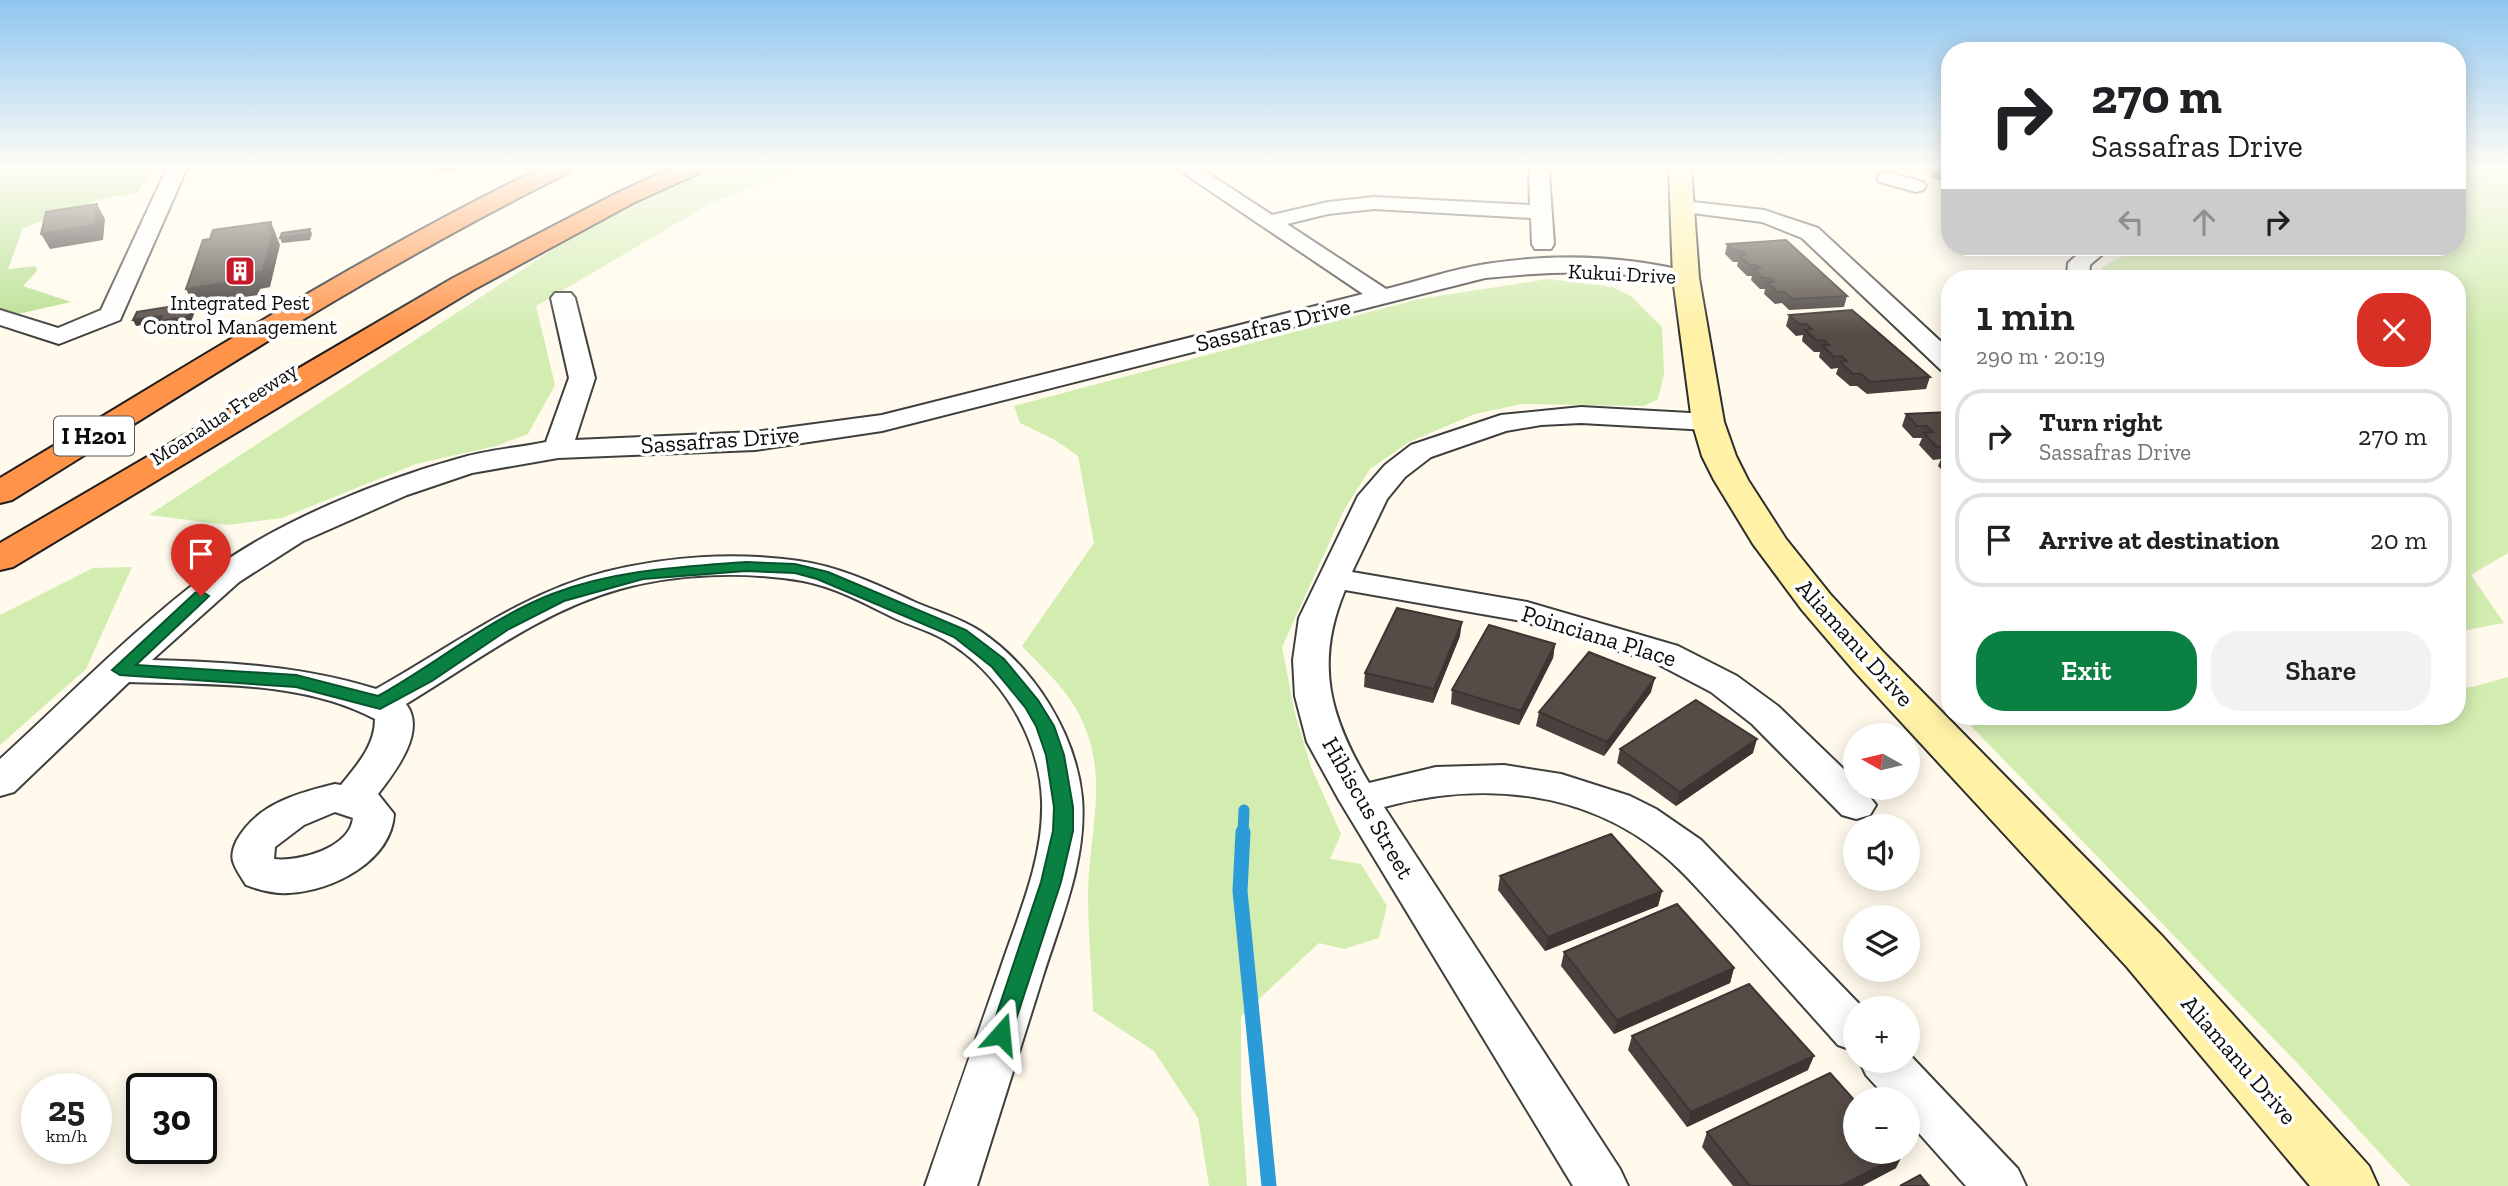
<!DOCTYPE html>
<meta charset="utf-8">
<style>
body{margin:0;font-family:"Zilla Slab",serif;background:#f2f2f2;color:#202124;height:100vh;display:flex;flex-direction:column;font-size:26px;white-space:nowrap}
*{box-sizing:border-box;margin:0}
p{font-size:23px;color:#757577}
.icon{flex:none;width:38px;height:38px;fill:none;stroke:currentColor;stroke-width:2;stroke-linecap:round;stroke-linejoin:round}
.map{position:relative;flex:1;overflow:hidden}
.side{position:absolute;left:1941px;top:270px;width:525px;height:455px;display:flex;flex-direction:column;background:#fff;border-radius:28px;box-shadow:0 4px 18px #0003}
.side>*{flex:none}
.banner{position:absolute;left:1941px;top:42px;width:525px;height:214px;border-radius:28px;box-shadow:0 4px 18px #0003;background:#fff;color:#202124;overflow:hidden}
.needle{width:46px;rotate:278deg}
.fabs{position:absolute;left:1843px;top:723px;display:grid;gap:14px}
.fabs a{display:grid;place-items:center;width:77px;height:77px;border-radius:50%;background:#fff;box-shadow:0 4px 18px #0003;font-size:35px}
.speed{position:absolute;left:21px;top:1073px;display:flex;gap:14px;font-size:35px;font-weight:700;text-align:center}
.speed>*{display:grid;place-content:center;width:91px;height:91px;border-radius:50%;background:#fff;box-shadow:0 4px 18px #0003;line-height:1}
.speed small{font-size:18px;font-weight:400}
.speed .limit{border:4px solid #111;border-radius:10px;background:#fff;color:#111}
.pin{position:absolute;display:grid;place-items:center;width:60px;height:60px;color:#fff;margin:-72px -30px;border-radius:50% 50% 50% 0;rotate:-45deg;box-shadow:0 0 7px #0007}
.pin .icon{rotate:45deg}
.me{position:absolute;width:77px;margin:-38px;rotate:18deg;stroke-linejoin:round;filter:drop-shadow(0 0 5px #0008)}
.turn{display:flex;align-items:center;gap:24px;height:147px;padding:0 35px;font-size:32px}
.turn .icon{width:91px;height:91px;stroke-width:2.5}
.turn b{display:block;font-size:49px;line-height:60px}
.lanes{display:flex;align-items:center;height:66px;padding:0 35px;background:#0003;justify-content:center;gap:35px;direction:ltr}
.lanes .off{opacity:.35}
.round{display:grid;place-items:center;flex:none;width:74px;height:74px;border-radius:28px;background:#f2f2f2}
.overview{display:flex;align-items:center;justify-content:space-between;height:119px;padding:0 35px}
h1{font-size:42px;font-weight:600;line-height:52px}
.action{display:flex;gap:14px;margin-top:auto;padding:14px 35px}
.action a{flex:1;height:80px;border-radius:28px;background:#0b8043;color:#fff;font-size:28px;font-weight:600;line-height:80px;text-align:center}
.action a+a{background:#f2f2f2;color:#202124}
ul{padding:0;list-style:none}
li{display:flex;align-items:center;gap:21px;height:94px;margin:0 14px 10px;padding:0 21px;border:4px solid #e0e0e0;border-radius:28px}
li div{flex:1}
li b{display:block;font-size:26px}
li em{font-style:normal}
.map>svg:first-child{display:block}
</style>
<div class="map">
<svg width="2508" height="1186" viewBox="0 0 2508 1186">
<rect width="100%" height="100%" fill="#fffaeb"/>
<g fill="#d3edb1">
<path d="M 710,168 L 801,168 L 711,203 L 536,306 L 555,385 L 528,434 L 496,446 L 416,464 L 282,518 L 227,525 L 149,515 L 578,233 Z"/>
<path d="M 2457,168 L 2508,168 L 2508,553 L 2471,575 L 2504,623 L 2457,632 L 2457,278 L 2098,278 L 2102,268 L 2136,247 L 2457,247 Z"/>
<path d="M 1548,279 L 1612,287 L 1631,296 L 1662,327 L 1664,375 L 1658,399 L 1644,406 L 1522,404 L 1475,414 L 1409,442 L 1370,469 L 1344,510 L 1282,647 L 1295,714 L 1311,767 L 1341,834 L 1330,859 L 1361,864 L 1387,906 L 1379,938 L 1344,949 L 1319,943 L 1241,1016 L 1241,1095 L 1247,1186 L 1209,1186 L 1198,1118 L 1154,1051 L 1093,1011 C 1092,972 1088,932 1088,893 C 1089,835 1108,781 1084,725 C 1071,692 1045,671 1022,646 L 1094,543 L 1078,456 L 1055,440 L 1020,423 L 1014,406 L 1419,299 Z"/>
<path d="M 132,567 L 86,669 L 0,745 L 0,615 L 93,568 Z"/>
<path d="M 2508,677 L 2508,1186 L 2410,1186 L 2301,1067 L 1972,727 L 1976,716 L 2457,716 L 2457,688 L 2472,687 Z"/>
</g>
<path fill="#b7df8f" d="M 0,168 L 153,168 L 137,193 L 100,199 L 23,228 L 8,269 L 36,266 L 37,271 L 23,286 L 71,302 L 0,318 Z"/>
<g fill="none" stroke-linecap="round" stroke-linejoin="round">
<path stroke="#2b9cd8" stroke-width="11" d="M 1243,834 L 1244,810"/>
<path stroke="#2b9cd8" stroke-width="15" d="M 1243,832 L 1240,891 L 1269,1186"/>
<g stroke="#3f3f3f" stroke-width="4">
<g id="street">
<path d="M 167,168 L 187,168 L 120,320 L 59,344 L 0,325 L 0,310 L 58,328 L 101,310 Z"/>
<path d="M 1176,168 L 1200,168 L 1272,215 L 1328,202 L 1374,197 L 1530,205 L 1529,173 L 1532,169 L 1545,168 L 1549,173 L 1554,244 L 1551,249 L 1535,249 L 1532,244 L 1531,218 L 1374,209 L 1328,214 L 1287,224 L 1386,289 C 1419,281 1452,269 1486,264 C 1555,253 1627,256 1694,273 L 1698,278 L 1694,283 L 1686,285 C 1619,268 1553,271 1485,278 L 882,431 L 755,450 L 558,458 L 472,473 L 407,495 L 303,541 L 239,582 L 152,660 C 228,662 303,666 376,689 C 451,647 520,594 605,572 C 667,556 736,552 799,561 C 841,567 878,585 917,603 C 938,612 960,618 980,631 C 1034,667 1076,734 1082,798 C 1087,859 1061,919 1043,976 C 1021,1046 999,1116 977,1186 L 925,1186 C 949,1115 974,1044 999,973 C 1017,918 1044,860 1042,801 C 1040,737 1000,672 945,640 C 928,630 908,625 890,616 C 862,602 834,587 803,581 C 745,571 676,573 620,589 C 541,611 476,662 406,704 C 427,731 395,772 378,794 L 394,814 C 391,861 333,891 289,893 C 275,894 259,890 246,885 C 242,878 235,869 233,861 C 231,854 234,846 237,840 C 257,804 298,793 335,784 L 341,785 C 357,765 375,746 375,719 C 302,680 209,685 129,682 L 14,792 L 0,796 L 0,759 C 68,697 141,622 215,568 C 282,520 378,481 457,459 C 486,450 517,448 546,442 L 569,378 L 551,298 L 555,293 L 571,293 L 575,298 L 595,378 L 575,440 L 755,432 L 882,415 L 1363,294 ZM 335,812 L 353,818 C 350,848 299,862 274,859 L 275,847 L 304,825 Z"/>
<path d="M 1887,172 L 1923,182 L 1926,186 L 1923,190 L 1916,192 L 1880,182 L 1877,178 L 1880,174 Z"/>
<path d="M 1684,201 L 1764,210 L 1818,228 L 1950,350 L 1950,372 L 1941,370 L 1802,238 L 1762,222 L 1677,211 L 1674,207 L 1677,203 Z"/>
<path d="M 2086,247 L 2111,247 L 2090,265 L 2089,278 L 2067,278 L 2068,263 Z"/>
<path d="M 1581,407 L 1708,414 L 1718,416 L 1722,422 L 1718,428 L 1708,430 L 1581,423 L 1541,425 L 1506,431 L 1431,457 L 1405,477 L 1387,499 L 1352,572 L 1527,602 L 1678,646 L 1737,676 L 1778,706 L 1855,780 L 1855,788 L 1863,788 L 1876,805 L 1870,815 L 1856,819 L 1842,815 L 1752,724 L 1711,692 L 1654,662 L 1522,621 L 1345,590 C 1314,664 1330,717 1369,783 L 1436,767 L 1504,765 L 1561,774 L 1630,796 L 1656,809 L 1701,840 L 1863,1008 L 1855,1008 L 1855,1051 L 1838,1045 C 1803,1006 1767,966 1732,926 C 1709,902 1688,875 1662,854 C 1583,789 1479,781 1384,807 L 1620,1169 L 1628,1186 L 1573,1186 L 1339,800 L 1307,742 L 1295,696 L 1293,660 L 1299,618 L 1358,496 L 1385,465 L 1411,445 L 1501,415 Z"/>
<path d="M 1908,1053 L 2018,1169 L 2026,1186 L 1966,1186 L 1908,1121 L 1908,1099 L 1888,1099 L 1866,1075 L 1859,1060 L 1908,1060 Z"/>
</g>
</g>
<g stroke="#2e2e2e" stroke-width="4">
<path id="secondary" d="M 1669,168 L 1691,168 L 1699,278 L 1724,422 L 1736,456 L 1748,480 L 1786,539 L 1830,594 L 1885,654 L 2163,937 L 2369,1166 L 2378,1186 L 2310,1186 L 2127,967 L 1855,672 L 1802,610 L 1753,544 L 1714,480 L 1702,456 L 1692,422 L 1673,278 Z"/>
</g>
<g stroke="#1d1d1d" stroke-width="4">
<g id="highway">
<path d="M 541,168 L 571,168 L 568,173 C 375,268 195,387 12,500 L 0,503 L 0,478 C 178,372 354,259 541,168 Z"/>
<path d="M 671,168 L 702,168 L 699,173 L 633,203 L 473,290 L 13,567 L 0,570 L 0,543 L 453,278 L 617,193 Z"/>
</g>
</g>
<use href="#street" fill="#fff" fill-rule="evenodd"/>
<use href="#secondary" fill="#fff1a6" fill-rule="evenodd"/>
<use href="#highway" fill="#ff9349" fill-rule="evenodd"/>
</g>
<g fill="#49413d">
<path d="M 428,168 L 461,168 L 449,173 Z"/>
<path d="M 1934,168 L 1950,168 L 1950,183 L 1931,178 Z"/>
<path d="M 1727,244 L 1847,296 L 1844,307 L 1789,310 L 1782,303 L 1775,304 L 1764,294 L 1765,289 L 1760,289 L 1751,280 L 1752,276 L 1747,276 L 1737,266 L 1738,262 L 1733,262 L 1725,254 Z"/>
<path d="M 1789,315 L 1930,377 L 1926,389 L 1867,394 L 1857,386 L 1850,386 L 1836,374 L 1838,368 L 1831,369 L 1819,357 L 1820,352 L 1814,352 L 1802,341 L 1803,335 L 1796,336 L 1786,326 Z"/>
<path d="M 1950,412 L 1950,478 L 1938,466 L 1941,459 L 1933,460 L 1919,445 L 1922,438 L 1913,438 L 1902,426 L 1906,414 Z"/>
<path d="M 1460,636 L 1433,703 L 1364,687 L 1365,673 Z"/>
<path d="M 1555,644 L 1553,658 L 1519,725 L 1451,704 L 1452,690 Z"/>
<path d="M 1651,692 L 1604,756 L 1536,726 L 1539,712 Z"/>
<path d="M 1620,749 L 1753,753 L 1676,806 L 1617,763 Z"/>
<path d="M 1500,876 L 1662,891 L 1658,906 L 1545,951 L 1498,890 Z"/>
<path d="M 1564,952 L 1734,968 L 1730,983 L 1614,1034 L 1561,966 Z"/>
<path d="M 1632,1036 L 1808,1070 L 1687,1127 L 1628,1050 Z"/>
<path d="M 1707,1132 L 1896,1168 L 1862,1186 L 1733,1186 L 1702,1147 Z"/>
</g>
<g fill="#3c3532">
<path d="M 448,168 L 461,168 L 449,173 Z"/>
<path d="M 97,204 L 105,219 L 103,240 L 50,249 L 41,234 Z"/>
<path d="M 271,222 L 280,245 L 270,287 L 260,289 L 258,295 L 195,305 L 196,309 L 191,322 L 163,327 L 161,322 L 136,326 L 133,320 L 193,304 L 186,289 L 252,273 Z"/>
<path d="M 310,229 L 312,234 L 310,240 L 282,243 L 280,238 Z"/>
<path d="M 1462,622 L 1460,636 L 1433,703 L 1434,689 Z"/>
<path d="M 1555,644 L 1553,658 L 1519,725 L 1521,711 Z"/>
<path d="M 1655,678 L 1651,692 L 1604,756 L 1607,742 Z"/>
<path d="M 1757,739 L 1753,753 L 1676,806 L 1680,792 Z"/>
<path d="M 1662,891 L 1658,906 L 1545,951 L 1548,937 Z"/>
<path d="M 1734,968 L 1730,983 L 1614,1034 L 1617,1020 Z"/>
<path d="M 1814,1056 L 1808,1070 L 1687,1127 L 1691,1112 Z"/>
<path d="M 1903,1154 L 1896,1168 L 1862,1186 L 1841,1186 Z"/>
</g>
<g fill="#554c47" stroke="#3c3532" stroke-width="2">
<path d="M 1936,168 L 1950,168 L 1950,173 Z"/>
<path d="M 97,204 L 95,225 L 41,234 L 46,212 Z"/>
<path d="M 271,222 L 269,230 L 273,230 L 263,271 L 252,273 L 251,279 L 186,289 L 203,240 L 210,239 L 213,230 Z"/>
<path d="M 310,229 L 307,234 L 280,238 L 282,233 Z"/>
<path d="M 1786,240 L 1847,296 L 1792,299 L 1784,292 L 1777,292 L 1767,282 L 1774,282 L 1770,278 L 1763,278 L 1753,269 L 1760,268 L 1756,265 L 1749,265 L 1740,256 L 1746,255 L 1742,251 L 1735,251 L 1727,244 Z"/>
<path d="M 193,303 L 188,317 L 160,321 L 162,316 L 133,320 L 137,312 Z"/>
<path d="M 1852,310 L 1930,377 L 1870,382 L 1861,374 L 1853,374 L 1840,362 L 1847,361 L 1842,356 L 1834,357 L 1822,345 L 1829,345 L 1824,340 L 1817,341 L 1805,330 L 1812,329 L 1806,324 L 1799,324 L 1789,315 Z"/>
<path d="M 1950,412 L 1950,451 L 1945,447 L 1937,447 L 1924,433 L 1933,432 L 1926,426 L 1917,426 L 1906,414 Z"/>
<path d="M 1943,453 L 1950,453 L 1950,461 Z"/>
<path d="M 1397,608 L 1462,622 L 1434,689 L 1365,673 Z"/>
<path d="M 1489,625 L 1555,644 L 1521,711 L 1452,690 Z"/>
<path d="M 1589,652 L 1655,678 L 1607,742 L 1539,712 Z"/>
<path d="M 1696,700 L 1757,739 L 1680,792 L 1620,749 Z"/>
<path d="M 1611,834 L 1662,891 L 1548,937 L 1500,876 Z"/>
<path d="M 1677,904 L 1734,968 L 1617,1020 L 1564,952 Z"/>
<path d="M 1749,984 L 1814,1056 L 1691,1112 L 1632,1036 Z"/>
<path d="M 1830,1073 L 1855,1101 L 1855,1152 L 1901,1152 L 1903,1154 L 1841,1186 L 1750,1186 L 1707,1132 Z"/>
<path d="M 1920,1175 L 1929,1186 L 1900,1186 Z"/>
</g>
<linearGradient id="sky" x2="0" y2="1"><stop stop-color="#8fc6f0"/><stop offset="0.5" stop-color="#fffdf6"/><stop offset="1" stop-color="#fffdf6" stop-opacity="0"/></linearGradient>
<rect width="2508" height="334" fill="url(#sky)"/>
<path fill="#0b8043" stroke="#07532c" stroke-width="2" d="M 746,562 L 795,564 L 828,572 L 966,630 L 1004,659 L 1038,700 L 1054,726 L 1064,755 L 1073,807 L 1073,831 L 1061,882 L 1009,1041 L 1001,1044 L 993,1041 L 990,1034 L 1041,882 L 1053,831 L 1054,807 L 1046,755 L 1036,726 L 1025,707 L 992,667 L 954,637 L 817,579 L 795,573 L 746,571 L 643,579 L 564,601 L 509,629 L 432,681 L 380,709 L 296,687 L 120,675 L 112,670 L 195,593 L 201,591 L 209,596 L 206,599 L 136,665 L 296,675 L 378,696 C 436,664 490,618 552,594 C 614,570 680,567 746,562 Z"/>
<defs>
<g id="building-square" transform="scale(1.575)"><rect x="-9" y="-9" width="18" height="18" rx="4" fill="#c7192a" stroke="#fff"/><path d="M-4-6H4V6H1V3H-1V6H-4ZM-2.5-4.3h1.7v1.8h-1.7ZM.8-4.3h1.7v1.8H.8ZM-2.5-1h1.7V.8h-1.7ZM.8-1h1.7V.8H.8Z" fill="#fff"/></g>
</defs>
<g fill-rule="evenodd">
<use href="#building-square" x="240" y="271"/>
</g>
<g text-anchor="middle" stroke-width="7" stroke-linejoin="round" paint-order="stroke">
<g font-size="21" fill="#0c0c0c" stroke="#fff">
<text transform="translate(1622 274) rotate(3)" y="7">Kukui Drive</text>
<text transform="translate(224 414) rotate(-33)" y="7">Moanalua Freeway</text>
</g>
<g font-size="21" fill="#0c0c0c" stroke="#fff">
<text x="240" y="310">Integrated Pest<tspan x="240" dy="24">Control Management</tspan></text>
</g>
<rect fill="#fff" stroke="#555" stroke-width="2" x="54" y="416.5" width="80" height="39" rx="5"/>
<g font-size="23" font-weight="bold" fill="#0c0c0c">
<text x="94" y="444">I H201</text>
</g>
<g font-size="24" fill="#0c0c0c" stroke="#fff">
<text transform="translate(1273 325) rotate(-14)" y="8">Sassafras Drive</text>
<text transform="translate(720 440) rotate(-4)" y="8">Sassafras Drive</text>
<text transform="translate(1599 636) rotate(17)" y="8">Poinciana Place</text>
<text transform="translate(1855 643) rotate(48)" y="8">Aliamanu Drive</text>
<text transform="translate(1368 808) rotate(60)" y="8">Hibiscus Street</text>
<text transform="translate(2239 1060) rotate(49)" y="8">Aliamanu Drive</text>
</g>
</g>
</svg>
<div class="fabs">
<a><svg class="needle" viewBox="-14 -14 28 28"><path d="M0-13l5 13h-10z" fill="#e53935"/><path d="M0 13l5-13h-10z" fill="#757577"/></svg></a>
<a><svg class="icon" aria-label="sound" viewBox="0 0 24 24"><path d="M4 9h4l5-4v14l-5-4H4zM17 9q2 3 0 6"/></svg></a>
<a><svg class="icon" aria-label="layers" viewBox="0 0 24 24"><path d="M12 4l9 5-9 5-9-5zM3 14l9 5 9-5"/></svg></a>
<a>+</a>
<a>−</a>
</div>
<div class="speed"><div>25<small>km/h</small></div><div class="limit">30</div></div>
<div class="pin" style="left:201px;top:596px;background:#d93025"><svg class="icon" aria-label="arrive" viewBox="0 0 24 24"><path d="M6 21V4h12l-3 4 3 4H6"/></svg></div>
<svg class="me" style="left:1001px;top:1034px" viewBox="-20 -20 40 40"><path d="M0-17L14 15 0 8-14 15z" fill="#0b8043" stroke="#fff" stroke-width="4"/></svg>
<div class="banner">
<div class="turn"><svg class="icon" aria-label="right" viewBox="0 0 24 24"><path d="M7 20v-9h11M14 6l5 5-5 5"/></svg><div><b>270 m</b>Sassafras Drive</div></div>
<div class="lanes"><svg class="icon off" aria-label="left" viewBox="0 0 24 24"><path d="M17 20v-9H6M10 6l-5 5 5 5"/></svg><svg class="icon off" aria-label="ahead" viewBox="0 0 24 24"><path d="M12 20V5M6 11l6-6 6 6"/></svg><svg class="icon" aria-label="right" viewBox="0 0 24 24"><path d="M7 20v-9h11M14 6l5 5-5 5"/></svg></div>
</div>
<section class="side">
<div class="overview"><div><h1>1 min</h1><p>290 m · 20:19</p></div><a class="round" style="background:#d93025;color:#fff"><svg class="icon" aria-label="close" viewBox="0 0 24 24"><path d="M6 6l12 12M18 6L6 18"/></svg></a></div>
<ul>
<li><svg class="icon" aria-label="right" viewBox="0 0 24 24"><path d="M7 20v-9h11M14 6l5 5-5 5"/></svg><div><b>Turn right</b><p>Sassafras Drive</p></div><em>270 m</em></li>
<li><svg class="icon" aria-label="arrive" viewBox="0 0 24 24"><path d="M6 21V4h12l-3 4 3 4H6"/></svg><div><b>Arrive at destination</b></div><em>20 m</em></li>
</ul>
<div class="action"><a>Exit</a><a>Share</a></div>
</section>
</div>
